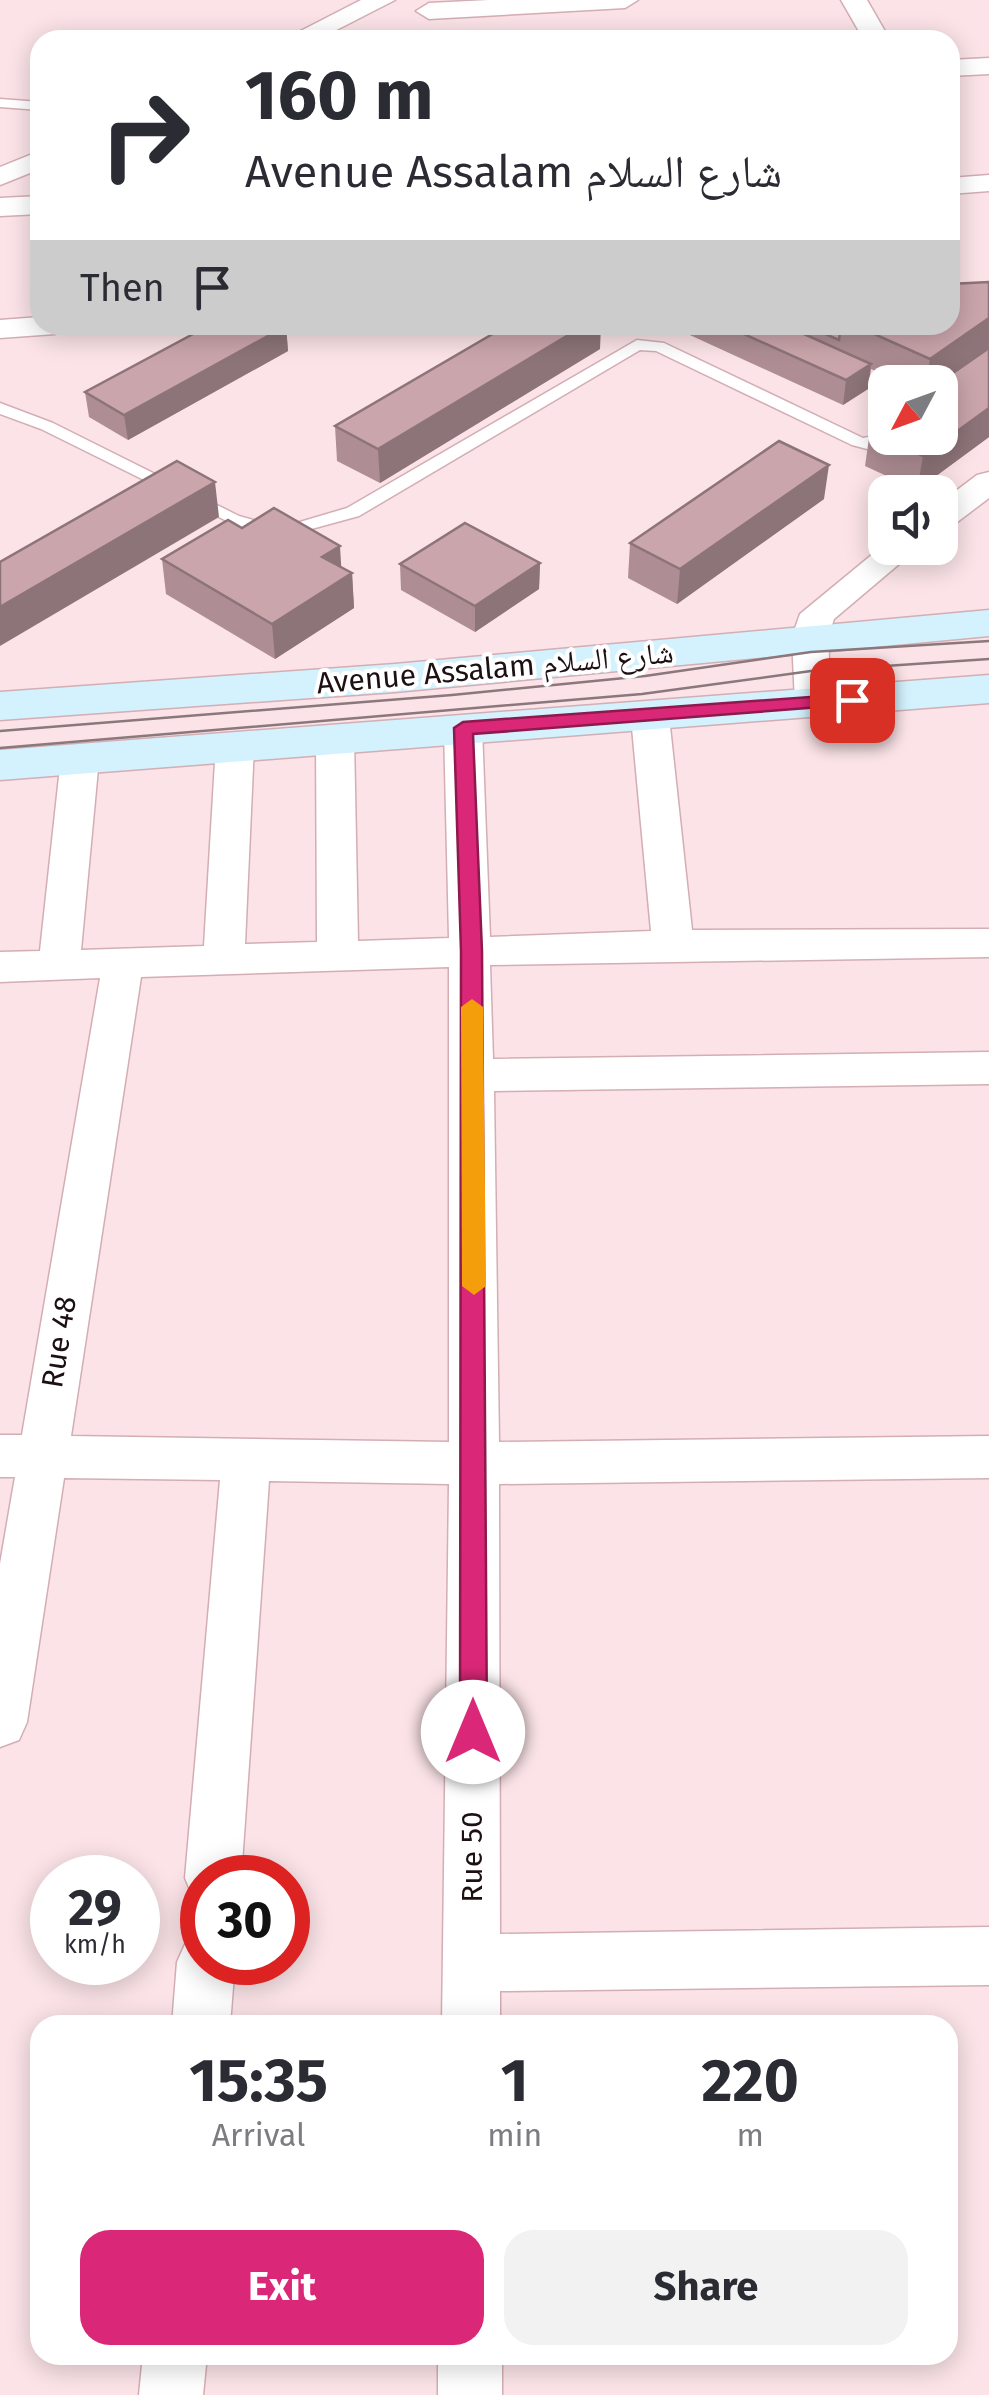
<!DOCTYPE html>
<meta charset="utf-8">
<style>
body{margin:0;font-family:"Fira Sans","Noto Naskh Arabic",sans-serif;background:#f2f2f3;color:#2b2b33;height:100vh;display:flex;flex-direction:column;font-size:38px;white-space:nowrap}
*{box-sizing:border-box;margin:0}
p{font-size:32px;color:#7c7c81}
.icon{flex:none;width:55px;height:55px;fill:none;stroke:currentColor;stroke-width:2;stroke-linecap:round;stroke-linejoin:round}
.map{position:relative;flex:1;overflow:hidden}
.details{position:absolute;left:30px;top:2015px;width:928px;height:350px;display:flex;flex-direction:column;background:#fff;border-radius:30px;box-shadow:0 5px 25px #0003}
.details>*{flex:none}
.hud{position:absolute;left:30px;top:30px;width:930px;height:305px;border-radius:30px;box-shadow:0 5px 25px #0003;background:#fff;color:#2b2b33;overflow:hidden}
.needle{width:65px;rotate:229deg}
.fabs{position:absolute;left:868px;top:365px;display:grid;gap:20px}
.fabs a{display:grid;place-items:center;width:90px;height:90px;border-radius:20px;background:#fff;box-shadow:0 5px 25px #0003;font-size:50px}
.speed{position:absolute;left:30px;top:1855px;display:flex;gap:20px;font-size:50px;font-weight:700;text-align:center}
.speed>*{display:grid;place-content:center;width:130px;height:130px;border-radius:50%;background:#fff;box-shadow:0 5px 25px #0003;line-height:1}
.speed small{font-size:25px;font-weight:400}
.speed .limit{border:15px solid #d22;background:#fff;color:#111}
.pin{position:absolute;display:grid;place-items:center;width:85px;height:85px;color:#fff;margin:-42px;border-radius:20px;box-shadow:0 5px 15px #0006}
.me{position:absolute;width:110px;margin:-55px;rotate:0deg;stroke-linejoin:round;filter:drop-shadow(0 0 8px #0008)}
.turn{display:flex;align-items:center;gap:35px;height:210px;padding:0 50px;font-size:45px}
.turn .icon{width:130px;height:130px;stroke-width:2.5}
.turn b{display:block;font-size:70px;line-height:85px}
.then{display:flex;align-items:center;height:95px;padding:0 50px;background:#0003;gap:20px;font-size:38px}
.eta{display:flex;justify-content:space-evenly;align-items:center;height:170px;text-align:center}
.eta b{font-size:60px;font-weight:700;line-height:70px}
.button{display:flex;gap:20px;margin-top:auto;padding:20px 50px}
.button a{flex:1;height:115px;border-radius:30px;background:#db2777;color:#fff;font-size:40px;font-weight:700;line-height:115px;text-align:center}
.button a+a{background:#f2f2f3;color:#2b2b33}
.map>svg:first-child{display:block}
</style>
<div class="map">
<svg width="989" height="2395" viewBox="0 0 989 2395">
<rect width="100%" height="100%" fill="#fbe3e7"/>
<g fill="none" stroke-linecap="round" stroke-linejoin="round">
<g stroke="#d3aeb4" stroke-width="3">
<g id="lane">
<path d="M 0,99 L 40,102 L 40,110 L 0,107 Z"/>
<path d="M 637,340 L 664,343 L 863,438 L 885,434 L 885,438 L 896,438 L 871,450 L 852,445 L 656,351 L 640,350 L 359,516 L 293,534 L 243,529 L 41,429 L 0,414 L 0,403 L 53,423 L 239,516 L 264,523 L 293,524 L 347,508 Z"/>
</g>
</g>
<g stroke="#d3aeb4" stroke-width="3">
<g id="street">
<path d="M 361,0 L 395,0 L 317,40 L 283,40 Z"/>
<path d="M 489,0 L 638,0 L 625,8 L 429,19 L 416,11 L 429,3 Z"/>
<path d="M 841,0 L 867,0 L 890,40 L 864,40 Z"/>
<path d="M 989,58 L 989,74 L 950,76 L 950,60 Z"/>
<path d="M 40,151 L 40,169 L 0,185 L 0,167 Z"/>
<path d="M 989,175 L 989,191 L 950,194 L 950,178 Z"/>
<path d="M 40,196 L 40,214 L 0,216 L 0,198 Z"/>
<path d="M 40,317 L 40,325 L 70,325 L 55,334 L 0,338 L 0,320 Z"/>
<path d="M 989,472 L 989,498 L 952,526 L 940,529 L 940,503 L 977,475 Z"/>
<path d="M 885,544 L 885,548 L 918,548 L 834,619 L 828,637 L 831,703 L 826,711 L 800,711 L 795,703 L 792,637 L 800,614 Z"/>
<path d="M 650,705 L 663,709 L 669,717 L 692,930 L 989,929 L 989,957 L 490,965 L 493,1059 L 989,1052 L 989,1084 L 494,1091 L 499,1442 L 989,1436 L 989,1478 L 499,1484 L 500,1934 L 989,1927 L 989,1985 L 500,1991 L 500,2025 L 442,2025 L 449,1484 L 269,1481 L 241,1878 L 202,1878 L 202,1901 L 193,1897 L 185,1878 L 220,1480 L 64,1478 L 27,1722 L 19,1740 L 0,1747 L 0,1564 L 15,1477 L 0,1477 L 0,1435 L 22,1435 L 100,978 L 0,982 L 0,952 L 40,951 L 61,758 L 67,749 L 80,746 L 93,749 L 99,758 L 81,950 L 204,946 L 216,745 L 222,736 L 235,733 L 248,736 L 254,745 L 245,944 L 317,942 L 316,738 L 322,729 L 335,726 L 348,729 L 354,738 L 358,941 L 449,938 L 444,728 L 450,720 L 463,716 L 476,720 L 482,728 L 490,937 L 651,931 L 631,717 L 637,709 ZM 449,967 L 449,1442 L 71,1436 L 141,977 Z"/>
<path d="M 202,1935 L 202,1962 L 235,1962 L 230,2025 L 172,2025 L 177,1962 L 186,1942 Z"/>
<path d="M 143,2355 L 207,2355 L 203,2395 L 139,2395 Z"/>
<rect x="438" y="2355" width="64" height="40"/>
</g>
</g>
<g stroke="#d3aeb4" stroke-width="3">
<g id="secondary">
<path d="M 989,610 L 989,636 L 395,692 L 0,720 L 0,692 L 395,664 Z"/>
<path d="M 989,675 L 989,703 L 0,780 L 0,750 Z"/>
</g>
</g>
<use href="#lane" fill="#fff" fill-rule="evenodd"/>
<use href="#street" fill="#fff" fill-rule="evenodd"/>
<use href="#secondary" fill="#d3f2fe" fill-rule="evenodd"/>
<g stroke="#8b787c" stroke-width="2.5">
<path d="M 0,731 L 452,695 L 645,676 L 811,652 L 989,641"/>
<path d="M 0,748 L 642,694 L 811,671 L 989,659"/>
</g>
</g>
<g fill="#ae8e94">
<path d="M 668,325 L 784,325 L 801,332 L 802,325 L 950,325 L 989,348 L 989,437 L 917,490 L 865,466 L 870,431 L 940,382 L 901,382 L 871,369 L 868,389 L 843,405 Z"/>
<path d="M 286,326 L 288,351 L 128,440 L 89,417 L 85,392 Z"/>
<path d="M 600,349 L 380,483 L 337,461 L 335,426 Z"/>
<path d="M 824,499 L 677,604 L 628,578 L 630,543 Z"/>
<path d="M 242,528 L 352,573 L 354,608 L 275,659 L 166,594 L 162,559 Z"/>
<path d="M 540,563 L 539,589 L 475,632 L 401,590 L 400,564 Z"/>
</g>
<g fill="#8d7478">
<path d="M 989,318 L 989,348 L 940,382 L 926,382 L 930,359 Z"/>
<path d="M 585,325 L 601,325 L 600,349 L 380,483 L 378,449 Z"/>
<path d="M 286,326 L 288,351 L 128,440 L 124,415 Z"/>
<path d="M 871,364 L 868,389 L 843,405 L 846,380 Z"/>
<path d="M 989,408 L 989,437 L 917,490 L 923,456 Z"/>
<path d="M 829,465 L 824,499 L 677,604 L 680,569 Z"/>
<path d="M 215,482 L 219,517 L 0,646 L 0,607 Z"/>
<path d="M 340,546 L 342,579 L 352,573 L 354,608 L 275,659 L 272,624 L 322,557 Z"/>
<path d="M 540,563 L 539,589 L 475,632 L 475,606 Z"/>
</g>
<g fill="#caa5ac" stroke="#8d7478" stroke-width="2.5">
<path d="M 989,282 L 989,318 L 930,359 L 854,325 L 950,325 L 950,284 Z"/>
<path d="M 210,325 L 283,325 L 286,326 L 124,415 L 85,392 Z"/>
<path d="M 508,325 L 585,325 L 378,449 L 335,426 Z"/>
<path d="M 724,325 L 784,325 L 871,364 L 846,380 Z"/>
<path d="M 804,325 L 841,325 L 839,340 Z"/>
<path d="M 989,348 L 989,408 L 923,456 L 870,431 L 885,421 L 885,438 L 940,438 L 940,382 Z"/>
<path d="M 779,441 L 829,465 L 680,569 L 630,543 Z"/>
<path d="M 177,461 L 215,482 L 0,607 L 0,562 Z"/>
<path d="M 274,508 L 340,546 L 322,557 L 352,573 L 272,624 L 162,559 L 228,520 L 242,528 Z"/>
<path d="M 465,523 L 540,563 L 475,606 L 400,564 Z"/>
</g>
<path fill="#db2777" stroke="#8e194d" stroke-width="2.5" d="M 852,694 L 859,696 L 859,704 L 473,734 L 482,951 L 487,1732 L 483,1741 L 473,1745 L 464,1741 L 460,1732 L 461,951 L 454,728 L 463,722 Z"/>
<path fill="#f59e0b" d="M 472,999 L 483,1007 L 486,1286 L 474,1295 L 462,1286 L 461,1007 Z"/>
<g text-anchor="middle" stroke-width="8" stroke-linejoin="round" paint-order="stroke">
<g font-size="30" fill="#1d1013" stroke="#fff">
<text transform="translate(495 668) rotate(-5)" y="10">Avenue Assalam شارع السلام</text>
<text transform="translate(59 1342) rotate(-81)" y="10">Rue 48</text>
<text transform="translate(472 1857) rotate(-90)" y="10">Rue 50</text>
</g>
</g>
</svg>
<div class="fabs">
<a><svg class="needle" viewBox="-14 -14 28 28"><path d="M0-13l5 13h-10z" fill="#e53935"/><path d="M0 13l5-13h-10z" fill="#7c7c81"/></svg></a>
<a><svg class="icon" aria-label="sound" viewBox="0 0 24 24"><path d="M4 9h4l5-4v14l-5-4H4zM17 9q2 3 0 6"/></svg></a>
</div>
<div class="speed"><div>29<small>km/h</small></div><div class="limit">30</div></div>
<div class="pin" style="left:852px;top:700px;background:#d93025"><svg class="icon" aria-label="arrive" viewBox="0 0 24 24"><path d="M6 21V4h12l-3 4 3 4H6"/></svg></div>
<svg class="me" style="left:473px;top:1732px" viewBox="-20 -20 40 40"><circle r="19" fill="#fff"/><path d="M0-13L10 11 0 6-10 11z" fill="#db2777"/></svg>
<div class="hud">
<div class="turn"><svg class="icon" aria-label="right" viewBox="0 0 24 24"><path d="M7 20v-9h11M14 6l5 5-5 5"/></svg><div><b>160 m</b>Avenue Assalam شارع السلام</div></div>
<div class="then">Then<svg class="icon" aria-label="arrive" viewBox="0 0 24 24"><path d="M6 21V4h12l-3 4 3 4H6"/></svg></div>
</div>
<section class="details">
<div class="eta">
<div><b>15:35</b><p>Arrival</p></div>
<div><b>1</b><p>min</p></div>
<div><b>220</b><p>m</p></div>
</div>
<div class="button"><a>Exit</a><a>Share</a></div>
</section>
</div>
